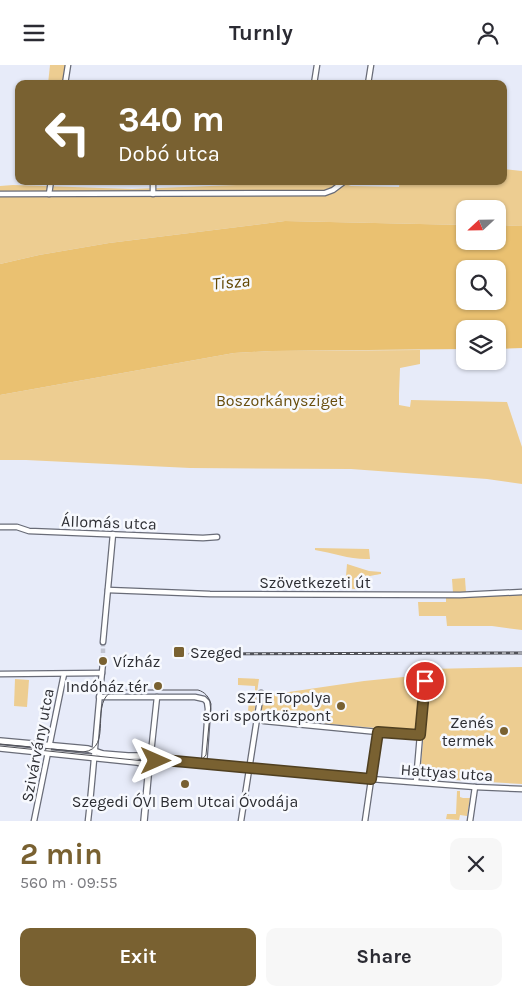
<!DOCTYPE html>
<meta charset="utf-8">
<style>
body{margin:0;font-family:Karla,sans-serif;background:#f7f7f7;color:#2b2b33;height:100vh;display:flex;flex-direction:column;font-size:19px;white-space:nowrap}
*{box-sizing:border-box;margin:0}
p{font-size:16px;color:#7c7c81}
.icon{flex:none;width:28px;height:28px;fill:none;stroke:currentColor;stroke-width:2;stroke-linecap:round;stroke-linejoin:round}
.map{position:relative;height:756px;overflow:hidden}
.sheet{display:flex;flex-direction:column;background:#fff;flex:1}
.sheet>*{flex:none}
.banner{position:absolute;left:15px;top:15px;width:492px;height:105px;border-radius:10px;box-shadow:0 1px 4px #0004;background:#796131;color:#fff;overflow:hidden}
.needle{width:32px;rotate:248deg}
.controls{position:absolute;left:456px;top:135px;display:grid;gap:10px}
.controls a{display:grid;place-items:center;width:50px;height:50px;border-radius:10px;background:#fff;box-shadow:0 1px 4px #0004;font-size:25px}
.pin{position:absolute;display:grid;place-items:center;width:42px;height:42px;color:#fff;margin:-21px;border:2px solid #fff;border-radius:50%;box-shadow:0 1px 5px #0007}
.me{position:absolute;width:55px;margin:-28px;rotate:90deg;stroke-linejoin:round;filter:drop-shadow(0 0 4px #0008)}
.turn{display:flex;align-items:center;gap:18px;height:105px;padding:0 20px;font-size:22px}
.turn .icon{width:65px;height:65px;stroke-width:2.5}
.turn b{display:block;font-size:35px;line-height:42px}
.round{display:grid;place-items:center;flex:none;width:52px;height:52px;border-radius:10px;background:#f7f7f7}
.summary{display:flex;align-items:center;justify-content:space-between;height:85px;padding:0 20px}
h1{font-size:30px;font-weight:700;line-height:38px;color:#796131}
.primary-button{display:flex;gap:10px;margin-top:auto;padding:10px 20px}
.primary-button a{flex:1;height:58px;border-radius:10px;background:#796131;color:#fff;font-size:20px;font-weight:700;line-height:58px;text-align:center}
.primary-button a+a{background:#f7f7f7;color:#2b2b33}
header{display:flex;justify-content:space-between;align-items:center;height:65px;padding:0 20px;background:#fff;font-size:22px;font-weight:700}
.map>svg:first-child{display:block}
</style>
<header><svg class="icon" aria-label="menu" viewBox="0 0 24 24"><path d="M4 6h16M4 12h16M4 18h16"/></svg>Turnly<svg class="icon" aria-label="person" viewBox="0 0 24 24"><circle cx="12" cy="8" r="4"/><path d="M4 21q1-7 8-7t8 7"/></svg></header>
<div class="map">
<svg width="522" height="756" viewBox="0 0 522 756">
<rect width="100%" height="100%" fill="#e7ebf9"/>
<g fill="#edcd91">
<path d="M 50,0 L 70,0 L 68,19 L 48,19 Z"/>
<path d="M 504,104 L 522,106 L 522,161 L 498,160 L 498,144 L 465,144 L 465,160 L 285,156 L 109,178 L 39,190 L 0,199 L 0,121 L 13,120 L 132,124 L 337,116 L 351,121 L 399,122 L 400,116 L 504,116 Z"/>
<path d="M 420,285 L 420,299 L 400,303 L 399,329 L 399,340 L 410,342 L 411,335 L 507,337 L 522,382 L 522,419 L 487,414 L 351,404 L 190,403 L 26,395 L 0,395 L 0,330 L 234,288 L 272,286 Z"/>
<path d="M 315,483 L 369,484 L 370,494 C 351,495 333,488 315,485 Z"/>
<path d="M 347,499 L 369,506 L 381,507 L 381,509 C 376,510 369,510 364,514 C 361,517 359,521 355,524 L 345,523 Z"/>
<path d="M 465,513 L 466,528 L 453,528 L 452,514 Z"/>
<path d="M 522,530 L 522,565 L 492,561 L 447,561 L 446,551 L 419,551 L 418,537 L 446,537 L 446,532 Z"/>
<path d="M 522,602 L 522,719 L 420,713 L 429,604 Z"/>
<path d="M 423,610 L 419,665 L 399,665 L 260,653 L 264,629 L 282,628 L 364,616 Z"/>
<path d="M 238,613 L 259,614 L 253,655 L 251,655 L 248,646 L 249,634 L 251,634 L 251,630 L 255,630 L 255,621 L 238,620 Z"/>
<path d="M 15,614 L 29,615 L 27,642 L 14,641 Z"/>
<path d="M 457,726 L 460,726 L 460,732 L 463,733 L 470,733 L 467,751 L 460,750 L 459,755 L 446,754 L 447,749 L 456,749 Z"/>
</g>
<path fill="#eac171" fill-rule="evenodd" d="M 285,156 L 465,160 L 465,176 L 498,176 L 498,160 L 522,161 L 522,283 L 498,284 L 498,264 L 465,264 L 465,284 L 272,286 L 234,288 L 0,330 L 0,199 L 39,190 L 109,178 ZM 465,204 L 498,204 L 498,236 L 465,236 Z"/>
<g fill="none" stroke-linecap="round" stroke-linejoin="round">
<path stroke="#c2c5d1" stroke-width="4.5" stroke-dasharray="4.5 2" stroke-linecap="butt" d="M 103,577 L 103,598"/>
<g stroke="#696c78" stroke-width="7">
<g id="minor">
<path d="M 65,19 L 68,0"/>
<path d="M 314,19 L 317,0"/>
<path d="M 368,19 L 371,0"/>
<path d="M 0,129 L 325,128 L 333,125 L 345,116"/>
<path d="M 49,129 L 51,116"/>
<path d="M 153,129 L 153,116"/>
<path d="M 0,462 L 17,462 L 29,466 L 203,473 L 217,472"/>
<path d="M 108,525 L 210,529 L 460,530 L 522,527"/>
<path d="M 103,577 L 113,469"/>
<path d="M 0,609 L 102,608"/>
<path d="M 99,632 L 195,632 L 204,634 L 207,637 L 208,644 L 204,699"/>
<path d="M 264,656 L 378,667 L 420,670 L 416,717"/>
<path d="M 420,670 L 425,616"/>
<path d="M 151,688 L 157,632"/>
<path d="M 156,695 L 371,714 L 475,722 L 522,724"/>
<path d="M 34,756 L 64,609"/>
<path d="M 88,756 C 94,703 97,651 103,598"/>
<path d="M 241,756 L 261,628"/>
<path d="M 365,756 L 378,667"/>
<path d="M 470,756 L 475,722"/>
</g>
</g>
<g stroke="#696c78" stroke-width="8">
<g id="tertiary">
<path d="M 0,676 L 88,684 L 103,689 L 128,691 L 145,691 L 149,688 L 154,690 L 156,695 L 154,699 L 149,701"/>
<path d="M 0,683 L 137,697 L 149,701"/>
<path d="M 144,756 L 149,701"/>
</g>
</g>
<use href="#minor" stroke="#fff" stroke-width="4.5"/>
<use href="#tertiary" stroke="#fff" stroke-width="5.5"/>
<path stroke="#505158" stroke-width="1" d="M 0,679 L 83,687 C 115,684 87,635 115,625 L 198,625 C 205,627 209,632 211,639 L 206,690 L 200,697 L 192,701 L 0,681"/>
<g stroke="#505158" stroke-width="3">
<path id="rail" d="M 190,589 L 522,588"/>
</g>
<use href="#rail" stroke="#f7f9fe" stroke-width="1" stroke-dasharray="4" stroke-linecap="butt"/>
</g>
<g fill="none" stroke-linecap="round" stroke-linejoin="round">
<g stroke="#4f3f20" stroke-width="12">
<path id="route" d="M 156,696 L 156,695 L 164,695 L 371,714 L 378,667 L 420,670 L 425,616"/>
</g>
<use href="#route" stroke="#796131" stroke-width="9"/>
</g>
<g fill="#796131" stroke="#f7f9fe" stroke-width="2">
<rect x="173" y="581" width="12" height="12" rx="2.5"/>
<circle cx="103" cy="596" r="5"/>
<circle cx="158" cy="621" r="5"/>
<circle cx="341" cy="641" r="5"/>
<circle cx="504" cy="666" r="5"/>
<circle cx="185" cy="719" r="5"/>
</g>
<g text-anchor="middle" stroke-width="5" stroke-linejoin="round" paint-order="stroke">
<g font-size="16" fill="#694e0e" stroke="#f7f9fe">
<text x="280" y="341">Boszorkánysziget</text>
</g>
<g font-size="16" fill="#2d2e33" stroke="#f7f9fe">
<text transform="translate(109 457) rotate(2)" y="6">Állomás utca</text>
<text x="315" y="523">Szövetkezeti út</text>
<text transform="translate(37 680) rotate(-79)" y="6">Szivárvány utca</text>
<text transform="translate(447 707) rotate(4)" y="6">Hattyas utca</text>
</g>
<g font-size="16" fill="#2d2e33" stroke="#f7f9fe" text-anchor="end">
<text x="190" y="593" text-anchor="start">Szeged</text>
<text x="113" y="602" text-anchor="start">Vízház</text>
<text x="148" y="627">Indóház tér</text>
<text x="331" y="638">SZTE Topolya<tspan x="331" dy="18">sori sportközpont</tspan></text>
<text x="494" y="663">Zenés<tspan x="494" dy="18">termek</tspan></text>
<text x="185" y="742" text-anchor="middle">Szegedi ÓVI Bem Utcai Óvodája</text>
</g>
<g font-size="18" font-style="italic" fill="#624704" stroke="#f7f9fe">
<text transform="translate(231 217) rotate(-5)" y="6">Tisza</text>
</g>
</g>
</svg>
<div class="controls">
<a><svg class="needle" viewBox="-14 -14 28 28"><path d="M0-13l5 13h-10z" fill="#e53935"/><path d="M0 13l5-13h-10z" fill="#7c7c81"/></svg></a>
<a><svg class="icon" aria-label="search" viewBox="0 0 24 24"><circle cx="10" cy="10" r="6"/><path d="M15 15l6 6"/></svg></a>
<a><svg class="icon" aria-label="layers" viewBox="0 0 24 24"><path d="M12 4l9 5-9 5-9-5zM3 14l9 5 9-5"/></svg></a>
</div>
<div class="pin" style="left:425px;top:616px;background:#d93025"><svg class="icon" aria-label="arrive" viewBox="0 0 24 24"><path d="M6 21V4h12l-3 4 3 4H6"/></svg></div>
<svg class="me" style="left:156px;top:696px" viewBox="-20 -20 40 40"><path d="M0-17L14 15 0 8-14 15z" fill="#796131" stroke="#fff" stroke-width="4"/></svg>
<div class="banner">
<div class="turn"><svg class="icon" aria-label="left" viewBox="0 0 24 24"><path d="M17 20v-9H6M10 6l-5 5 5 5"/></svg><div><b>340 m</b>Dobó utca</div></div>
</div>
</div>
<section class="sheet">
<div class="summary"><div><h1>2 min</h1><p>560 m · 09:55</p></div><a class="round"><svg class="icon" aria-label="close" viewBox="0 0 24 24"><path d="M6 6l12 12M18 6L6 18"/></svg></a></div>
<div class="primary-button"><a>Exit</a><a>Share</a></div>
</section>
